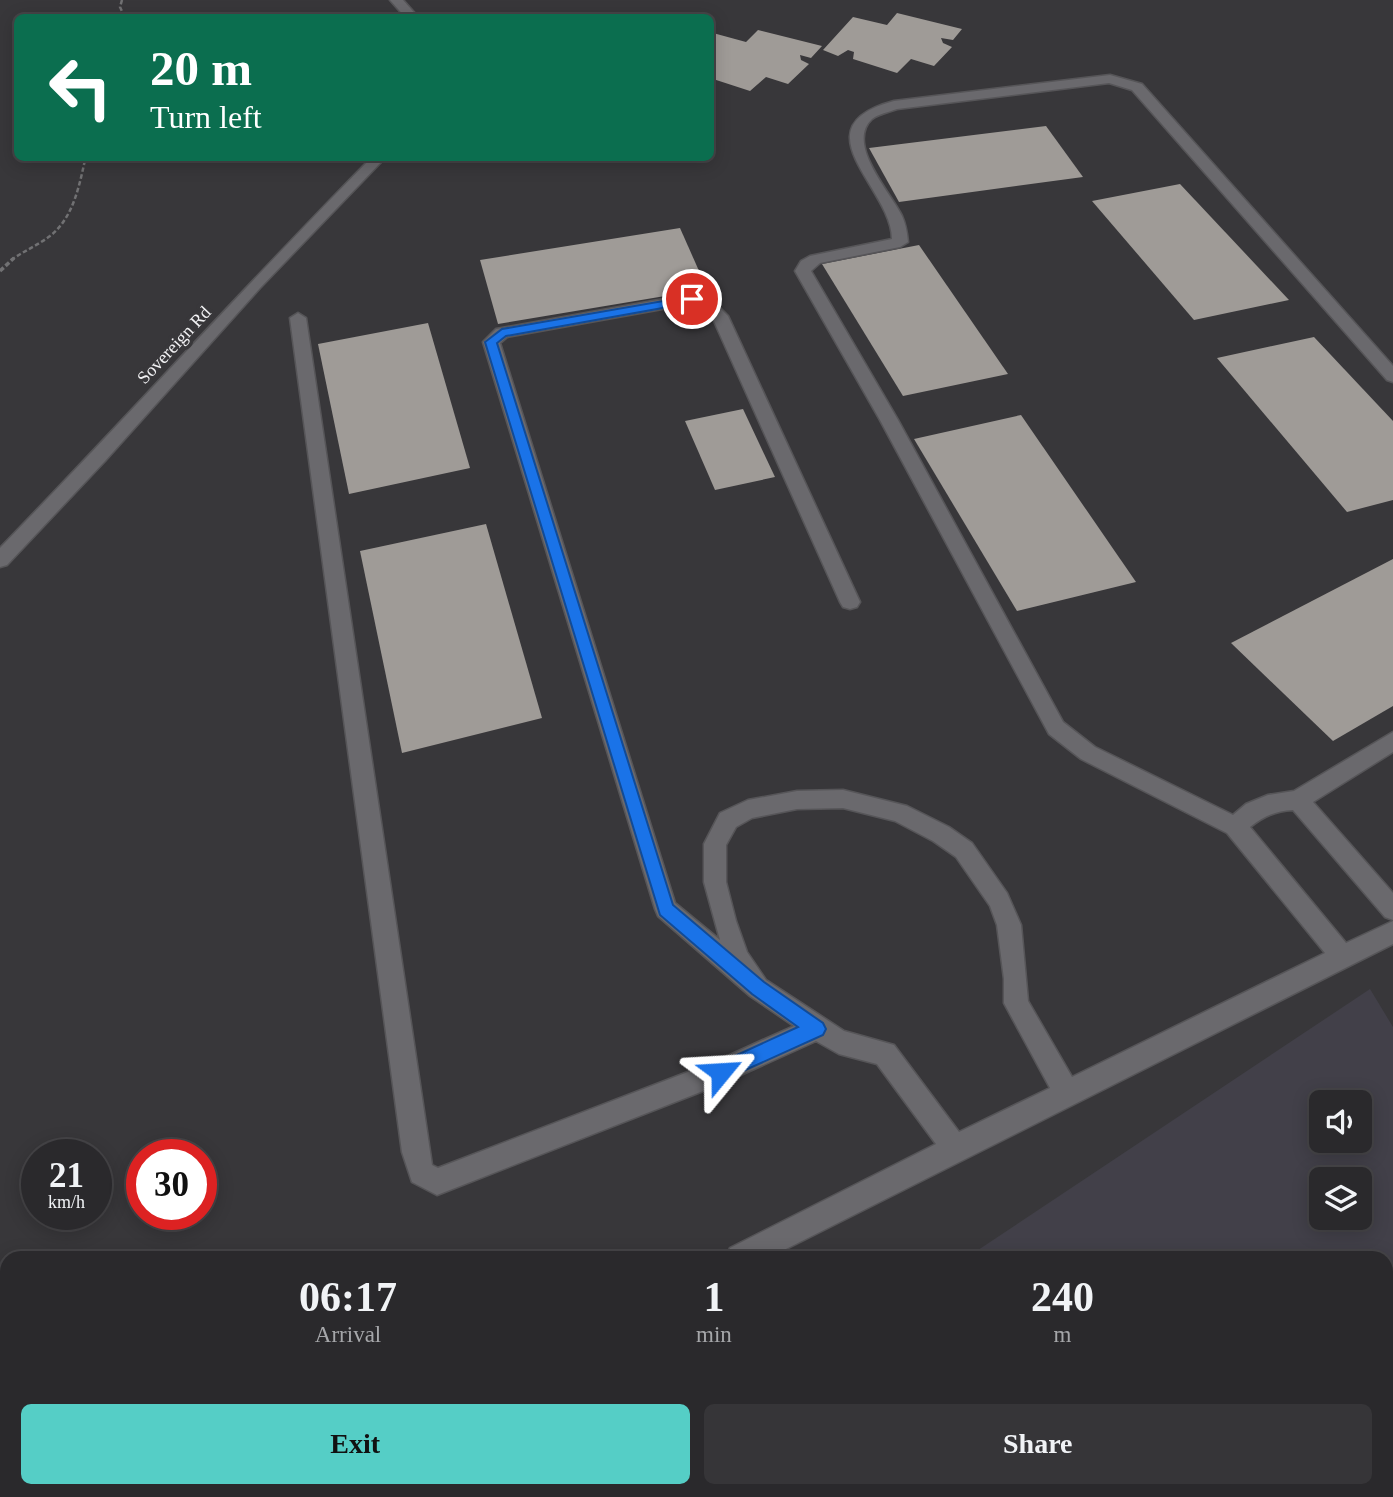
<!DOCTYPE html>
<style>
body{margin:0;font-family:Georgia,serif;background:#363538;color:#f1f3f6;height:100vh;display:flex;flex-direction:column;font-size:26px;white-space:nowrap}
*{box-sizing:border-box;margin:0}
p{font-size:23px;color:#a5a6a9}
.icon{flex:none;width:38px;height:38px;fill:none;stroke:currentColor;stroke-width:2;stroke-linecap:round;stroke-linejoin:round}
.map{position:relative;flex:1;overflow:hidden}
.side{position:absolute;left:0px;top:1251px;width:1393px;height:247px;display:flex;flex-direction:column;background:#2a292c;border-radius:21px 21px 0 0;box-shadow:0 4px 18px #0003,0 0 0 2px #464548}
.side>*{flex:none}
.hud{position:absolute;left:14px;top:14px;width:700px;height:147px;border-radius:10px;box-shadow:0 4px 18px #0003,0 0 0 2px #464548;background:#0b6e4f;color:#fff;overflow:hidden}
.fabs{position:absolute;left:1309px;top:1090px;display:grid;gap:14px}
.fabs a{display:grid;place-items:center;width:63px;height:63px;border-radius:10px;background:#2a292c;box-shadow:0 4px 18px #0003,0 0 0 2px #464548;font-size:35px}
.speed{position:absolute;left:21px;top:1139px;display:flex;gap:14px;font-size:35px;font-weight:700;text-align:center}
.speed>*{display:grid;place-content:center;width:91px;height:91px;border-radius:50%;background:#2a292c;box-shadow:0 4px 18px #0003,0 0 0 2px #464548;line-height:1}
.speed small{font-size:18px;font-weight:400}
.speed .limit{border:10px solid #d22;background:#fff;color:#111}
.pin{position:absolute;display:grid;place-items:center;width:60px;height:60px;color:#fff;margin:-30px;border:4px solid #fff;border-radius:50%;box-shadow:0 2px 7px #0007}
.me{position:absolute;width:77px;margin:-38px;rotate:63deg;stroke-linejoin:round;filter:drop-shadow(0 0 5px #0008)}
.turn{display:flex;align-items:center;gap:24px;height:147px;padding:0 21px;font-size:32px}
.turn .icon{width:91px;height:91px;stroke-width:2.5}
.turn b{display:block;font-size:49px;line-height:60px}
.eta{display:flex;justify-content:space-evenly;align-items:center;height:119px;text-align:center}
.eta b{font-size:42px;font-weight:800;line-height:49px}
.action{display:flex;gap:14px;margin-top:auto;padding:14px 21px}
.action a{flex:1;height:80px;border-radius:10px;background:#55cec6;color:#111;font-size:28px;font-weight:800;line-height:80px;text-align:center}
.action a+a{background:#363538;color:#f1f3f6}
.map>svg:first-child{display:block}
</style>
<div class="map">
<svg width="1393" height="1497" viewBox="0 0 1393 1497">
<rect width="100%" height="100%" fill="#38373a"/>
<path fill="#424049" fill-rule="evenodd" d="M 1370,989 L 1393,1027 L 1393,1497 L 607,1497 L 616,1491 L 1386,1491 L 1386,1258 L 966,1258 ZM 1321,1102 L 1360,1102 L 1360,1141 L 1321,1141 ZM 1321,1180 L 1360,1180 L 1360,1218 L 1321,1218 Z"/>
<g fill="#9f9b97">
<path d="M 897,13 L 962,29 L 953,40 L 941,38 L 943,43 L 952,47 L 934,66 L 911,59 L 897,73 L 853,59 L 854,52 L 848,50 L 838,56 L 823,50 L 853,17 L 887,25 Z"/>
<path d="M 758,30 L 822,46 L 811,58 L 800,55 L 801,60 L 809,64 L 788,84 L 766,77 L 750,91 L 710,78 L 710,35 L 713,33 L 746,42 Z"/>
<path d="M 1046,126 L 1083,177 L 899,202 L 869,148 Z"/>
<path d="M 1180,184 L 1289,300 L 1194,320 L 1092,201 Z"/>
<path d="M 680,228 L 707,289 L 498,324 L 480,260 Z"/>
<path d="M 919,245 L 1008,374 L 903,396 L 822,264 Z"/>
<path d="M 428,323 L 470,468 L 349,494 L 318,344 Z"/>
<path d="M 1314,337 L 1393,421 L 1393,500 L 1347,512 L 1217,358 Z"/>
<path d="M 743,409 L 775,477 L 715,490 L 685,421 Z"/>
<path d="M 1021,415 L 1136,582 L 1017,611 L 914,439 Z"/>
<path d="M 486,524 L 542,718 L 402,753 L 360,551 Z"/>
<path d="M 1393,559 L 1393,706 L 1333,741 L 1231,643 Z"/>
<path d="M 1061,1491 L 1188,1491 L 1193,1497 L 1055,1497 Z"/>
</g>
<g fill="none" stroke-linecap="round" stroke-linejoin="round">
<g stroke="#565558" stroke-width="3">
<g id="service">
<path d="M 901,1491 L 934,1491 L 931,1497 L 898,1497 Z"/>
<path d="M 1335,1491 L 1367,1491 L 1370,1497 L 1338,1497 Z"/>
</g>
</g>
<g stroke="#565558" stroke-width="3">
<g id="minor">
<path d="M 390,0 L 403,0 L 419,18 L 406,18 Z"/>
<path d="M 1110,75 L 1142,84 L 1393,366 L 1393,382 L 1387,380 L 1132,90 L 1109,83 L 897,109 C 889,112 878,114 872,119 C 845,144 891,193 902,216 C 906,225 907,232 908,242 L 900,247 L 820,263 L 811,271 L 898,420 L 1063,722 L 1095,747 L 1233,815 L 1246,804 L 1268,795 L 1294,791 L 1393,732 L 1393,752 L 1313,802 L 1393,893 L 1393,920 L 1385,917 L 1293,810 C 1275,811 1264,816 1250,827 L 1346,943 L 1393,921 L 1393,944 L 768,1258 L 726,1258 L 730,1248 L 936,1144 L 877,1064 L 839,1054 L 816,1041 L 721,1084 L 437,1195 L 412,1182 L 402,1152 L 290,318 L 298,313 L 306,318 L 432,1165 L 438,1168 L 714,1062 L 794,1026 L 750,996 L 658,916 L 655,909 L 483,342 L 496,329 L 502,328 L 692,294 L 714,302 L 728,316 L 860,602 L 857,607 L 850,609 L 843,607 L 840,602 L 713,319 L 690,304 L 507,337 L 500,343 L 675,903 L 720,940 L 704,882 L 704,844 L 720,813 L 748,800 L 797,791 L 843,790 L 907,806 L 949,827 L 972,843 L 1007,893 L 1021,925 L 1028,1001 L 1072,1077 L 1325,953 L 1227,833 L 1081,759 L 1049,734 L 880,420 L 795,271 L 801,261 L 810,256 L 892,239 C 892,188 796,127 894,101 ZM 843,808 L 895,821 L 933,841 L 956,857 L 990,906 L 997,925 L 1004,979 L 1004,1003 L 1050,1088 L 959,1132 L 894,1045 L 844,1031 L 766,980 L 747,952 L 736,921 L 726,882 L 726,845 L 736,827 L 752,818 L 797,809 Z"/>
<path d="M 371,158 L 385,158 L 260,288 L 105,461 L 7,565 L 0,567 L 0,548 C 125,419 245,286 371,158 Z"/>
<path d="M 524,1491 L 554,1491 L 551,1497 L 521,1497 Z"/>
</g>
</g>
<g stroke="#717173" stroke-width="2.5" stroke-dasharray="4.5 2.5" stroke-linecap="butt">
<path d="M 122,0 L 120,7 L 125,18"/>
<path d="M 11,260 C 24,251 38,245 50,236 C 73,218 79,187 85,160 L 88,158"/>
</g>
<path stroke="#717173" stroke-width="3.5" stroke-dasharray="5 2.5" stroke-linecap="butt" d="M 0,271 L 14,258"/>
<use href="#service" fill="#6a696d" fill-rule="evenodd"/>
<use href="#minor" fill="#6a696d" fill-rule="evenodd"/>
</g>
<path fill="#1a73e8" stroke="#114b97" stroke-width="2" d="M 692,296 L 698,299 L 696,302 L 506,336 L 497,343 L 673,905 L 764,982 L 823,1023 L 826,1029 L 823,1035 L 721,1081 L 715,1079 L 712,1072 L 715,1065 L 798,1027 L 752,994 L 660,915 L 485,342 L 502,329 Z"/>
<g text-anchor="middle" stroke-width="7" stroke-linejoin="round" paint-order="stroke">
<g font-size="18" fill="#f1f1f3" stroke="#38373a">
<text transform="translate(174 345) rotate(-47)" y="6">Sovereign Rd</text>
</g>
</g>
</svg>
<div class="fabs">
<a><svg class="icon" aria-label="sound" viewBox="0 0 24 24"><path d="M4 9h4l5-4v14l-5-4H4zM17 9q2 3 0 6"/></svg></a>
<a><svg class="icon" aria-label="layers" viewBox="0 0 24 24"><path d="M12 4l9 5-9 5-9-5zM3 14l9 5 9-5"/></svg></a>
</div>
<div class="speed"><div>21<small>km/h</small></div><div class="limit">30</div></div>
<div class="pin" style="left:692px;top:299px;background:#d93025"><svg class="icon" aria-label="arrive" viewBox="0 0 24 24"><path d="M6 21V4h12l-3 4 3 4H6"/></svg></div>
<svg class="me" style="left:721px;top:1072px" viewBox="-20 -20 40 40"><path d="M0-17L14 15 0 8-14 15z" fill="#1a73e8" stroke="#fff" stroke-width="4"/></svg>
<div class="hud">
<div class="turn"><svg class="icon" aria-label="left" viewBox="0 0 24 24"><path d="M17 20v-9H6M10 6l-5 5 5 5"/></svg><div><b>20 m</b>Turn left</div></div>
</div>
<section class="side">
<div class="eta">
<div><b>06:17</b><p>Arrival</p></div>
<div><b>1</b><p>min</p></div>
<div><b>240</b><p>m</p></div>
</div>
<div class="action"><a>Exit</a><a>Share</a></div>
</section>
</div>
